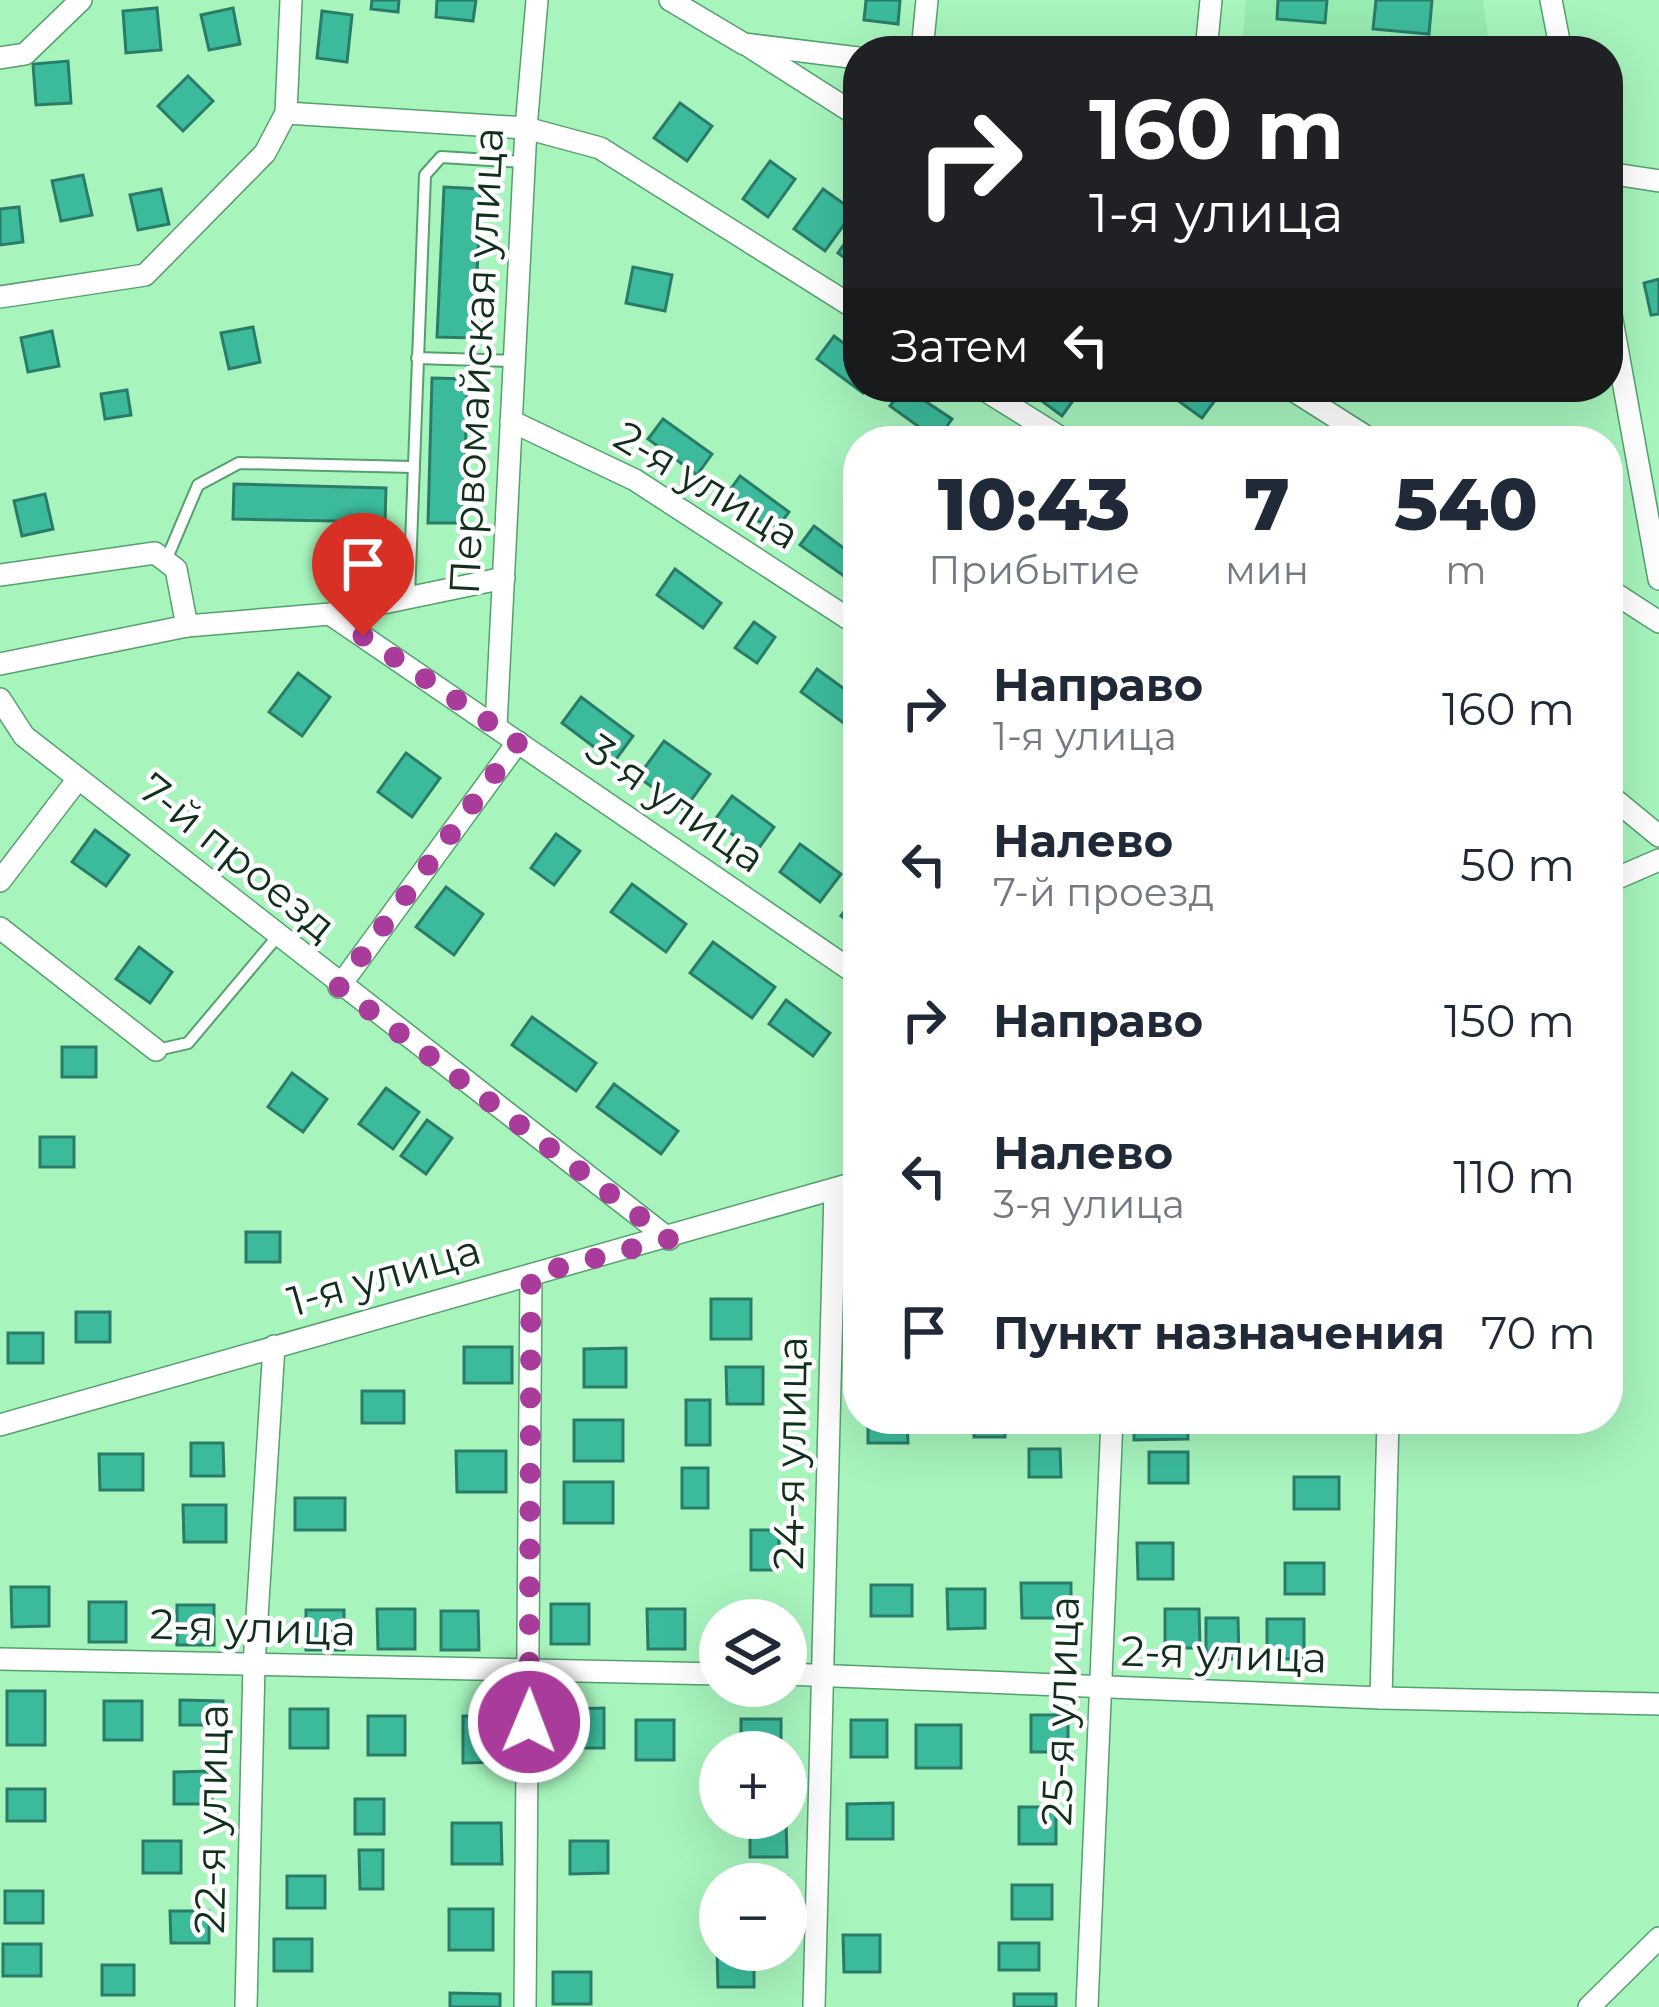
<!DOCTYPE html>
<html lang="ru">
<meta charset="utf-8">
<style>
body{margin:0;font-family:Montserrat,sans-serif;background:#f6f6f7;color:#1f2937;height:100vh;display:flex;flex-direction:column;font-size:45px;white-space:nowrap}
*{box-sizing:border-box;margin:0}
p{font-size:39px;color:#747a83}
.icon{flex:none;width:66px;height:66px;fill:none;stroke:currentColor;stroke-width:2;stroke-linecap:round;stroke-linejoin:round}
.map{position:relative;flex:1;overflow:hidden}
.side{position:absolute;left:843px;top:426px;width:780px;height:1008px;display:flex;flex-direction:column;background:#fff;border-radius:48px;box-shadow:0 12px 48px #0002}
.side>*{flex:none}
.guide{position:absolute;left:843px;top:36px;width:780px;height:366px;border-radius:48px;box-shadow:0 12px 48px #0002;background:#202124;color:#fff;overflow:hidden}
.fabs{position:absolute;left:699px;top:1599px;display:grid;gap:24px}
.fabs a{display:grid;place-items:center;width:108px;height:108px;border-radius:50%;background:#fff;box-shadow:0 12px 48px #0002;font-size:60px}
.pin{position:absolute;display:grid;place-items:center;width:102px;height:102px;color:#fff;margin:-123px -51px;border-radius:50% 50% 50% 0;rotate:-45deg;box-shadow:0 0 12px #0007}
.pin .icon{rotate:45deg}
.me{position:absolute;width:132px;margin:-66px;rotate:1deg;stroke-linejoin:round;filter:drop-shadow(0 0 9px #0008)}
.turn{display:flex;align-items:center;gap:42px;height:252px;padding:0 48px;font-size:54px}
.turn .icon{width:156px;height:156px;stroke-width:2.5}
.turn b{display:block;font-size:84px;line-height:102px}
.then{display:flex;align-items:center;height:114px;padding:0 48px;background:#0003;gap:24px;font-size:45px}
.eta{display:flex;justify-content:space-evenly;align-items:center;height:204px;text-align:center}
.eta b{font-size:72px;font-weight:800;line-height:84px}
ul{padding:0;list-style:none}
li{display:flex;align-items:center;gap:36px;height:156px;padding:0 48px}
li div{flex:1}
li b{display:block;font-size:45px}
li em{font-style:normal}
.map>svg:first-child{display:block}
</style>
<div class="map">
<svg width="1659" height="2007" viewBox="0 0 1659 2007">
<rect width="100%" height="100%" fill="#a7f4bd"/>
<path fill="#96ebb0" d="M 1246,0 L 1483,0 L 1490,51 L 1242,51 Z"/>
<g fill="#3cbb9c" stroke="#2a7c68" stroke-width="3">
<path d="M 372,0 L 399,0 L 398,12 L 371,9 Z"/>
<path d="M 437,0 L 476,0 L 473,21 L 436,17 Z"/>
<path d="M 866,0 L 900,0 L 898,24 L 864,20 Z"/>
<path d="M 1278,0 L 1327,0 L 1325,23 L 1277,19 Z"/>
<path d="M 1376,0 L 1432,0 L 1429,34 L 1373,29 Z"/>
<path d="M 157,8 L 161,50 L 126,53 L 123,11 Z"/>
<path d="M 233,8 L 240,44 L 209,50 L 201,15 Z"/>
<path d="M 322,11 L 352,15 L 347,62 L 317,58 Z"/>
<path d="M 68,61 L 71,103 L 36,105 L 33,64 Z"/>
<path d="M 188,76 L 213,101 L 183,131 L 158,106 Z"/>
<path d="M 680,103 L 712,126 L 687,161 L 654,138 Z"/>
<path d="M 770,161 L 795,179 L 768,217 L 743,199 Z"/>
<path d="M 83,175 L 92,215 L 61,221 L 52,181 Z"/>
<path d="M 444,187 L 481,189 L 474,338 L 437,337 Z"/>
<path d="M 161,189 L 169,224 L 138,230 L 130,195 Z"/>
<path d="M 823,189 L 854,211 L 825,251 L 794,229 Z"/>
<path d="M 19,207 L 23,242 L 0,245 L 0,209 Z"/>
<path d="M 857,226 L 858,257 L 853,264 L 838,253 Z"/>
<path d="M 633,267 L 672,275 L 665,311 L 626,303 Z"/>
<path d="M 1659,279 L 1659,314 L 1651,315 L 1644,283 Z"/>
<path d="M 253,327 L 260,362 L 229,369 L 221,333 Z"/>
<path d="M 52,331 L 59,366 L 28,372 L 21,338 Z"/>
<path d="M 834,336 L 858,354 L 858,387 L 868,387 L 863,393 L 817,359 Z"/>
<path d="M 432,378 L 467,379 L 464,523 L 428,523 Z"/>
<path d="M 904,387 L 952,419 L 937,440 L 890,406 Z"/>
<path d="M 1042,387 L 1083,387 L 1062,416 L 1035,396 Z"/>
<path d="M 1186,387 L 1225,387 L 1202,418 L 1177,400 Z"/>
<path d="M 127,390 L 131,415 L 105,419 L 101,394 Z"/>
<path d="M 663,419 L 712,454 L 697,475 L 648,439 Z"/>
<path d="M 740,476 L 789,512 L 774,532 L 725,497 Z"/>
<path d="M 234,484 L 386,488 L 385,522 L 233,519 Z"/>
<path d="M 45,494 L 53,529 L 22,536 L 14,501 Z"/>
<path d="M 814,526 L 857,558 L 844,576 L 800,545 Z"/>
<path d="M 675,569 L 721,603 L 703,628 L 657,595 Z"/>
<path d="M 754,622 L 775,637 L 757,663 L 735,648 Z"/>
<path d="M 817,669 L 858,699 L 858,714 L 849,727 L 801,692 Z"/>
<path d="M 298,673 L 330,697 L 302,736 L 269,712 Z"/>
<path d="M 581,697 L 633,736 L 614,762 L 562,723 Z"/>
<path d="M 664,741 L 710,774 L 684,810 L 638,777 Z"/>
<path d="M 406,753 L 440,778 L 412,817 L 378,792 Z"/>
<path d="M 732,796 L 774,827 L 756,852 L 714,821 Z"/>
<path d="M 95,830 L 129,855 L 106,886 L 72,862 Z"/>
<path d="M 556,834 L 580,851 L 554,885 L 531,868 Z"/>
<path d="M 800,844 L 841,874 L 820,902 L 780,872 Z"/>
<path d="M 632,884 L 686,924 L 666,952 L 611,912 Z"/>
<path d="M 446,887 L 483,914 L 454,955 L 416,927 Z"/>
<path d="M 857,894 L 858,895 L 858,928 L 841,916 Z"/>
<path d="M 713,942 L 775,987 L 752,1018 L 690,973 Z"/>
<path d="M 139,947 L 172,972 L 150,1003 L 116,979 Z"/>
<path d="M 786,1000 L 830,1033 L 813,1056 L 769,1024 Z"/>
<path d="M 532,1017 L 596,1063 L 576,1091 L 512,1045 Z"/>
<rect x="62" y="1047" width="34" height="30"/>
<path d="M 292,1073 L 327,1099 L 303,1132 L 268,1107 Z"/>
<path d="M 614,1084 L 678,1131 L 661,1154 L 597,1107 Z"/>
<path d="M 386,1088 L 419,1112 L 393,1149 L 359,1124 Z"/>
<path d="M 427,1120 L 452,1138 L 426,1174 L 401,1156 Z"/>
<rect x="40" y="1137" width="34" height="30"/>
<rect x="246" y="1232" width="34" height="30"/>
<rect x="711" y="1299" width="40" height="40"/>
<rect x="76" y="1312" width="34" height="30"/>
<rect x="8" y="1333" width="35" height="30"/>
<rect x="464" y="1347" width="48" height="36"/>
<path d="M 626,1348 L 626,1387 L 584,1387 L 584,1349 Z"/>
<path d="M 726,1367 L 763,1367 L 763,1404 L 727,1404 Z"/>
<rect x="362" y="1391" width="42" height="32"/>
<rect x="686" y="1400" width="24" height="45"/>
<path d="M 868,1419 L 907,1419 L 908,1443 L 868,1443 Z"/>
<rect x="974" y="1419" width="31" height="18"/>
<path d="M 1134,1419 L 1187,1419 L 1188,1439 L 1134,1440 Z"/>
<rect x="574" y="1420" width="49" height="41"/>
<path d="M 191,1443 L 223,1443 L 224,1476 L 191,1476 Z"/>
<path d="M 1029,1449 L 1060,1449 L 1061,1477 L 1029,1477 Z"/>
<path d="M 456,1451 L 506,1451 L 506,1492 L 457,1492 Z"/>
<rect x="1149" y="1452" width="39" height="31"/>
<path d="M 99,1454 L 143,1454 L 143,1490 L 100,1490 Z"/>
<rect x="682" y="1468" width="26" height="40"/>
<rect x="1294" y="1477" width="45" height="32"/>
<rect x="564" y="1482" width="49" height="41"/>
<rect x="295" y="1498" width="50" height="32"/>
<path d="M 183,1505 L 226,1505 L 226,1542 L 184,1542 Z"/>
<rect x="751" y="1530" width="28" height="40"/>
<path d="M 1137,1543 L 1173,1543 L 1173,1579 L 1138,1579 Z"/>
<rect x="1285" y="1563" width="39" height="31"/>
<path d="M 1021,1583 L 1071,1583 L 1071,1618 L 1022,1618 Z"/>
<rect x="871" y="1585" width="41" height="31"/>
<path d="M 11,1587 L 49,1587 L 49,1626 L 12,1627 Z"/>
<path d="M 947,1589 L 985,1589 L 985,1628 L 948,1629 Z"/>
<rect x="89" y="1602" width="37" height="40"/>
<rect x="551" y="1604" width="38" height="40"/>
<rect x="177" y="1605" width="37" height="40"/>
<path d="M 742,1608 L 780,1608 L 780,1620 L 743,1620 Z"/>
<path d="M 377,1609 L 415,1609 L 415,1649 L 378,1649 Z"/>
<path d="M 647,1609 L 685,1609 L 685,1649 L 648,1649 Z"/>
<path d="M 1165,1609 L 1199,1609 L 1200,1648 L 1165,1648 Z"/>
<rect x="306" y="1610" width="38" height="40"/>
<path d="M 441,1611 L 478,1611 L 479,1650 L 441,1650 Z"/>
<path d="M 1206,1618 L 1238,1618 L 1239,1659 L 1206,1659 Z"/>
<rect x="1267" y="1619" width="37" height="40"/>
<rect x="7" y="1691" width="38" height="54"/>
<path d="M 180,1700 L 223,1701 L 223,1725 L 180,1725 Z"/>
<rect x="104" y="1701" width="38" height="39"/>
<path d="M 604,1708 L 604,1748 L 566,1748 L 566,1709 Z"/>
<rect x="290" y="1709" width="38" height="39"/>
<rect x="1031" y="1715" width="37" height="37"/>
<rect x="368" y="1716" width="37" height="39"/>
<path d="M 463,1716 L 499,1716 L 499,1762 L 463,1763 Z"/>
<rect x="741" y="1719" width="40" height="33"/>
<rect x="636" y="1720" width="38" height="40"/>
<rect x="851" y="1720" width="36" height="37"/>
<rect x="916" y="1725" width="45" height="43"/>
<path d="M 212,1771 L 212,1804 L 174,1804 L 174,1772 Z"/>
<rect x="7" y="1789" width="38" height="32"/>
<rect x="355" y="1799" width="29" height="35"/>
<path d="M 893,1803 L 893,1839 L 847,1839 L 847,1804 Z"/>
<rect x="1019" y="1807" width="37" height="37"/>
<path d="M 750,1820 L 786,1820 L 787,1857 L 750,1857 Z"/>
<path d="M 452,1823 L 501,1823 L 502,1864 L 452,1864 Z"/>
<rect x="143" y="1841" width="38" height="32"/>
<path d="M 570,1841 L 608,1841 L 608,1873 L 570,1874 Z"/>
<path d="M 359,1850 L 383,1850 L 383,1889 L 360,1889 Z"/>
<rect x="287" y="1876" width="38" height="32"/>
<path d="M 750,1877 L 787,1877 L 788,1915 L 786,1884 L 750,1884 Z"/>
<rect x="1012" y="1885" width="40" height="34"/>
<rect x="5" y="1891" width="38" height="32"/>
<rect x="449" y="1909" width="44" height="41"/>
<path d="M 170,1911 L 209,1911 L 209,1943 L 171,1943 Z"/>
<path d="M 843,1935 L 880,1935 L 880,1972 L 844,1972 Z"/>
<rect x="274" y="1939" width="38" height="32"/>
<rect x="999" y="1943" width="40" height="27"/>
<rect x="3" y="1944" width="38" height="32"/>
<path d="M 717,1950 L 754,1950 L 754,1987 L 718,1987 Z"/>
<rect x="102" y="1965" width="32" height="30"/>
<rect x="553" y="1972" width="38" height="32"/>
<path d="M 450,1993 L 500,1994 L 500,2007 L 450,2007 Z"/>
<rect x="1014" y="1994" width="42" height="13"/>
</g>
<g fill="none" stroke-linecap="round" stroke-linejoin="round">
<g stroke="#55a06e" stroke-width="14">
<g id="lane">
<path d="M 417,358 L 514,361"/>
<path d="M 167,558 L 198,485 L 239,463 L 413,467"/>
<path d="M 409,597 L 425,175 L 441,157 L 524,162"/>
<path d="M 157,1050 L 188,1043 L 277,937"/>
</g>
</g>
<g stroke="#55a06e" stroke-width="24">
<g id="street">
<path d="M 670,0 L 744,44 L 858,58"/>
<path d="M 1551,0 L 1561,51"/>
<path d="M 750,47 L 858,116"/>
<path d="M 922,51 L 927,0"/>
<path d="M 1206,51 L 1211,0"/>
<path d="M 0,58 L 25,54 L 81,0"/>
<path d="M 286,113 L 526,128 L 600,148 L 858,310"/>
<path d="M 1608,173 L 1659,181"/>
<path d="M 0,297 L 145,275 L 265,153 L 286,113 L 291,0"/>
<path d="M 1608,298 L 1659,579"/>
<path d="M 980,387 L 1066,441"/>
<path d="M 1288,387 L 1373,441"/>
<path d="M 511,421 L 635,480 L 858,625"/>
<path d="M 0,575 L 155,553 L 176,569 L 187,626"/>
<path d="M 1608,589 L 1659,622"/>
<path d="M 330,614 L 858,975"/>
<path d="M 0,664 L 187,626 L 330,614 L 504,578"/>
<path d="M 0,699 L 24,736 L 669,1239"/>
<path d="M 496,726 L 526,128 L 537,0"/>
<path d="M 1608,794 L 1659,836"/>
<path d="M 0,881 L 78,779"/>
<path d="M 1608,882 L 1659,860"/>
<path d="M 0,928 L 156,1050"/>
<path d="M 339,987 L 518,742"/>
<path d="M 0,1425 L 858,1182"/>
<path d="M 0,1659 L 720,1674"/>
<path d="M 786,1674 L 1381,1698 L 1659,1704"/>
<path d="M 1381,1698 L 1388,1419"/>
<path d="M 246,2007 L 254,1665 L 274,1346"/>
<path d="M 525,2007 L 531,1275"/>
<path d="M 814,2007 L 835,1189"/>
<path d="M 1087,2007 L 1112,1419"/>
<path d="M 1589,2007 L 1659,1938"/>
</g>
</g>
<use href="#lane" stroke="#fff" stroke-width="10"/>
<use href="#street" stroke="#fff" stroke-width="21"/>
</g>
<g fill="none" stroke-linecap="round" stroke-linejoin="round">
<path stroke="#a93c9b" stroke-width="21" stroke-dasharray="0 37.8" d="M 363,636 L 518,742 L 339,987 L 669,1239 L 531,1275 L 529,1722"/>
</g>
<g text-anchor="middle" stroke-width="9" stroke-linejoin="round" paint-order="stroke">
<g font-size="42" fill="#10301c" stroke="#fff">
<text transform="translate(476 361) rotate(-87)" y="15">Первомайская улица</text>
<text transform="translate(707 485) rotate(31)" y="15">2-я улица</text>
<text transform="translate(676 803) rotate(35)" y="15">3-я улица</text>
<text transform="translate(238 857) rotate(39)" y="15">7-й проезд</text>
<text transform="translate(384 1275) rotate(-16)" y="15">1-я улица</text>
<text transform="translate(790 1453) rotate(-89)" y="15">24-я улица</text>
<text transform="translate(253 1627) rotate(2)" y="15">2-я улица</text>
<text transform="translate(1224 1654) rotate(2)" y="15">2-я улица</text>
<text transform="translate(1060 1711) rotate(-88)" y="15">25-я улица</text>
<text transform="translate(211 1819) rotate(-89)" y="15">22-я улица</text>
</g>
</g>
</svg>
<div class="fabs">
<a><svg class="icon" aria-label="layers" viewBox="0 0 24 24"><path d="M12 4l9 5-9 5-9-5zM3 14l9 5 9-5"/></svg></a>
<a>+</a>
<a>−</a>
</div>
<div class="pin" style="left:363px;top:636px;background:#d93025"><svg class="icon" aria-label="arrive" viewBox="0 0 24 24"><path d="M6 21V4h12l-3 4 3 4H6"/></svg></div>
<svg class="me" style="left:529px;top:1722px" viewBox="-20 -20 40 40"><circle r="17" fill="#a93c9b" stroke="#fff" stroke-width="3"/><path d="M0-11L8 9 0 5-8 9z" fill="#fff"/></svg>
<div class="guide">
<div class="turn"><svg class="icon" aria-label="right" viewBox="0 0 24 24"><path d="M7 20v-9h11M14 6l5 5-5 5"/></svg><div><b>160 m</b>1-я улица</div></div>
<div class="then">Затем<svg class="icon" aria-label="left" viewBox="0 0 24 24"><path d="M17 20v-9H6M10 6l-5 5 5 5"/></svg></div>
</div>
<section class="side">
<div class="eta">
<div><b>10:43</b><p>Прибытие</p></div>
<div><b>7</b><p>мин</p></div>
<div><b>540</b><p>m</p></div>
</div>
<ul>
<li><svg class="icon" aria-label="right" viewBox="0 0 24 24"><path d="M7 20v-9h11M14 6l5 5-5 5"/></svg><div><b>Направо</b><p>1-я улица</p></div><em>160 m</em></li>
<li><svg class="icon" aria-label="left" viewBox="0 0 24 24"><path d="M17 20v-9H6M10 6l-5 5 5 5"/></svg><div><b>Налево</b><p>7-й проезд</p></div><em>50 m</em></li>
<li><svg class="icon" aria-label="right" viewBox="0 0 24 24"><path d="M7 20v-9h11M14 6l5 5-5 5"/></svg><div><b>Направо</b></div><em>150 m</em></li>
<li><svg class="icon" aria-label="left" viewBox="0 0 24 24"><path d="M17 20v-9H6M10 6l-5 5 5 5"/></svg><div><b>Налево</b><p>3-я улица</p></div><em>110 m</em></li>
<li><svg class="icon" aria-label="arrive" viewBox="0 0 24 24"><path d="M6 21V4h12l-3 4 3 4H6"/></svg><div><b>Пункт назначения</b></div><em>70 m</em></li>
</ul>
</section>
</div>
